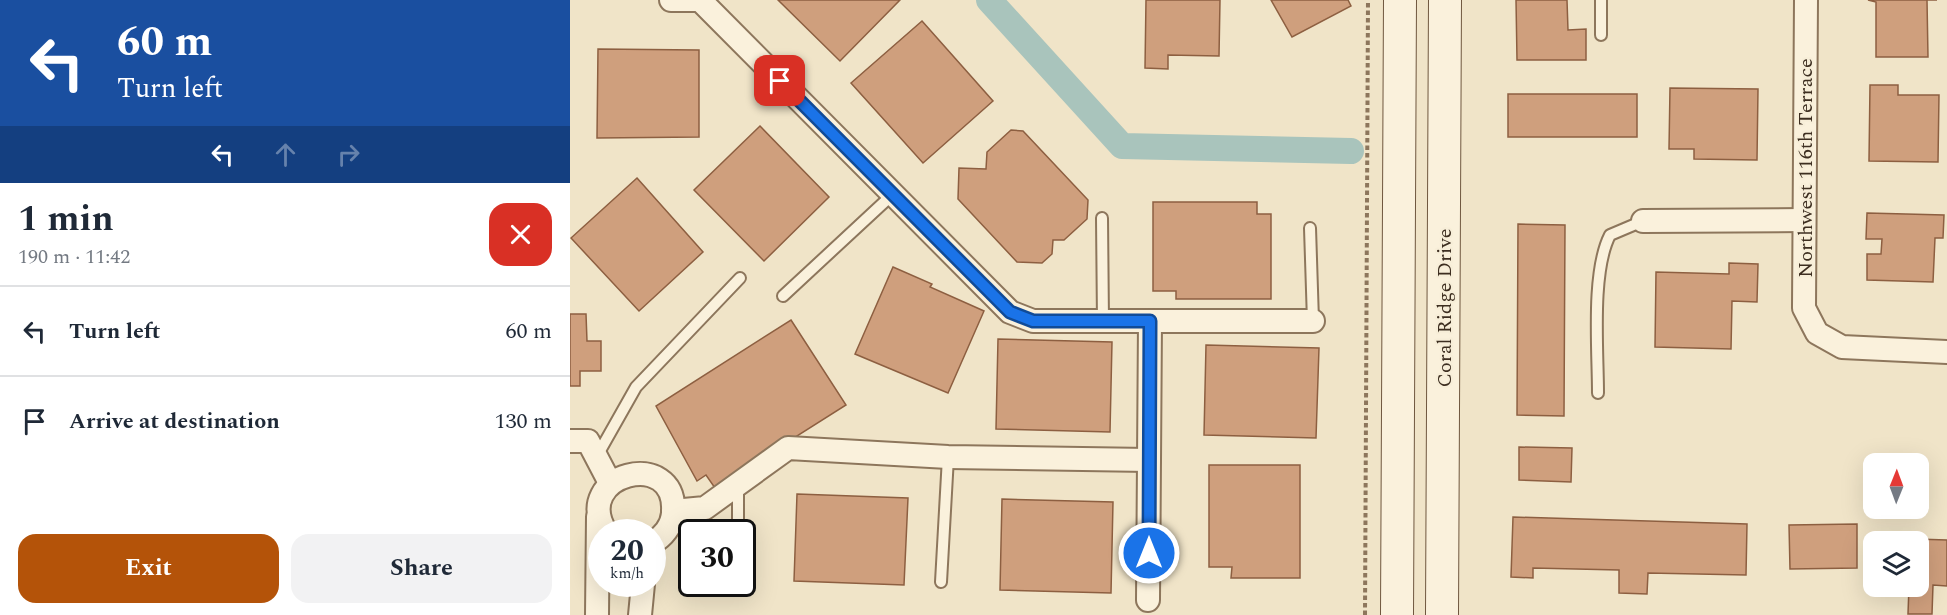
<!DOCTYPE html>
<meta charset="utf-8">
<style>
body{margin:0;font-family:Spectral,serif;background:#f2f2f3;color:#1f2937;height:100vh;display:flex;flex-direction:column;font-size:22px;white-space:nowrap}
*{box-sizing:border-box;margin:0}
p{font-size:20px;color:#747a83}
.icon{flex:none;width:33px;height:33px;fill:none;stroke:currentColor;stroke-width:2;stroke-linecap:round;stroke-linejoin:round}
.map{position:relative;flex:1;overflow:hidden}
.drawer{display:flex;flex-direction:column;background:#fff;width:570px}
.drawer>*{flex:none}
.hud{background:#1a4fa0;color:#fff;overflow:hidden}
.needle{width:39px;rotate:1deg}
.controls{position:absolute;left:1293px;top:453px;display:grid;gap:12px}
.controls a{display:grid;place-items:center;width:66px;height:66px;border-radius:12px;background:#fff;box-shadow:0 6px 24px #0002;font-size:30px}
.speed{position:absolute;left:18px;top:519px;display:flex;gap:12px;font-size:30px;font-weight:700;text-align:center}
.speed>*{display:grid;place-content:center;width:78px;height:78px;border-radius:50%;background:#fff;box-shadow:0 6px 24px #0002;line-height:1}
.speed small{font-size:15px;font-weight:400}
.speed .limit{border:3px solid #111;border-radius:9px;background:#fff;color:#111}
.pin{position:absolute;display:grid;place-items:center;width:51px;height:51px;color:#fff;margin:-26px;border-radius:12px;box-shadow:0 3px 9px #0006}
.me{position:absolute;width:66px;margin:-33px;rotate:0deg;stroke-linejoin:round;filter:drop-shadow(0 0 4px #0008)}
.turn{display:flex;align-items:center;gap:21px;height:126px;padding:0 18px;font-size:27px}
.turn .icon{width:78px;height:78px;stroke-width:2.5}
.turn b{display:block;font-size:42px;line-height:51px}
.lanes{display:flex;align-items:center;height:57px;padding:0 18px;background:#0003;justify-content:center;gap:30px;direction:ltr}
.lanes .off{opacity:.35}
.round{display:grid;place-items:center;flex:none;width:63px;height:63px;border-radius:18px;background:#f2f2f3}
.overview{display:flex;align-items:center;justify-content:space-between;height:102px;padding:0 18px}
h1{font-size:36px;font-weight:700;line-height:45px}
.button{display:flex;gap:12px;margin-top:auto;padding:12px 18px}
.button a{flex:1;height:69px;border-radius:18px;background:#b45309;color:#fff;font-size:24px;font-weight:700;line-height:69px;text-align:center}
.button a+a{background:#f2f2f3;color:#1f2937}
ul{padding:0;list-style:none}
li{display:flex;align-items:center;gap:18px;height:90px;padding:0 18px;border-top:2px solid #e0e1e3}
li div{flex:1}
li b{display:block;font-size:22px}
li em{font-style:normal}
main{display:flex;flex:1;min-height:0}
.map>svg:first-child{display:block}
</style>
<main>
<section class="drawer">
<div class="hud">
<div class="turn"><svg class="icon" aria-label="left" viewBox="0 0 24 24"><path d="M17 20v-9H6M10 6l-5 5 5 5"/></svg><div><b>60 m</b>Turn left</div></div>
<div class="lanes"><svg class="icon" aria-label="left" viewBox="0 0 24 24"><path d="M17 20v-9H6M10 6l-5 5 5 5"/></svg><svg class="icon off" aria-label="ahead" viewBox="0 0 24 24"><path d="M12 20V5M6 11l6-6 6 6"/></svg><svg class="icon off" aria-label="right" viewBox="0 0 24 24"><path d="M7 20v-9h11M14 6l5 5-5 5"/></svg></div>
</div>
<div class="overview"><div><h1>1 min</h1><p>190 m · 11:42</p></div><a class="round" style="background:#d93025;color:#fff"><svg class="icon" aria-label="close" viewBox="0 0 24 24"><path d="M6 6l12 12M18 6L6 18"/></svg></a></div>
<ul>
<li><svg class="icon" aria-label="left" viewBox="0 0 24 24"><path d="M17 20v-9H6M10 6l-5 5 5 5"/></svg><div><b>Turn left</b></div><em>60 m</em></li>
<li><svg class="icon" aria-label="arrive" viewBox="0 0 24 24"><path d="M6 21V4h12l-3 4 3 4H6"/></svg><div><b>Arrive at destination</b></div><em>130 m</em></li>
</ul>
<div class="button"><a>Exit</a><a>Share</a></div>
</section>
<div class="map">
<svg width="1377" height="615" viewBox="0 0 1377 615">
<rect width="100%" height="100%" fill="#f0e4c8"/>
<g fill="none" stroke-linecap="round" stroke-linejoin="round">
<path stroke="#a9c4bc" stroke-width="26" d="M 419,0 L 552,146 L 781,151"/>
</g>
<g fill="#cf9f7d" stroke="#8d5f41" stroke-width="1.5">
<path d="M 208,0 L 330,0 L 270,61 Z"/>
<path d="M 576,0 L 650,0 L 649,56 L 598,55 L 598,69 L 575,68 Z"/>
<path d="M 701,0 L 778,0 L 781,6 L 722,37 Z"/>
<path d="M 946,0 L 997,0 L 998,30 L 1016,29 L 1016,60 L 947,60 Z"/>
<path d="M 1298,0 L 1367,0 L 1357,0 L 1358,57 L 1306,57 L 1306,2 Z"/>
<path d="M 352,21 L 423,101 L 353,163 L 281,83 Z"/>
<path d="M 28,49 L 129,50 L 129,137 L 27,138 Z"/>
<path d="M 1300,85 L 1328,85 L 1328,95 L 1369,95 L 1368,162 L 1299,161 Z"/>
<path d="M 1100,88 L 1188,89 L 1187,160 L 1124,159 L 1124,149 L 1099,149 Z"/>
<rect x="938" y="94" width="129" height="43"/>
<path d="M 190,126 L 259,197 L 194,261 L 124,190 Z"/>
<path d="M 441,130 L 453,131 L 518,200 L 517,219 L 494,240 L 483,240 L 482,254 L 472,263 L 447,262 L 388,199 L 389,168 L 416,169 L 417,152 Z"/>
<path d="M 67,178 L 133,252 L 69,311 L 1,238 Z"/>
<path d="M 583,202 L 687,202 L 687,214 L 701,214 L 701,299 L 606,299 L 606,291 L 583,291 Z"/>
<path d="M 1297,213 L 1374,215 L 1373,238 L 1365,238 L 1363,282 L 1297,280 L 1297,254 L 1311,254 L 1312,239 L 1296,239 Z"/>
<path d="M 948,224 L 995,225 L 994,416 L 947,415 Z"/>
<path d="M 1159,263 L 1188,264 L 1187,302 L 1162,301 L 1161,349 L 1085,347 L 1086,272 L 1159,274 Z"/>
<path d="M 323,267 L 362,284 L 360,287 L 414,311 L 378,393 L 285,354 Z"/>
<path d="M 0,314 L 16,314 L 17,341 L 31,341 L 31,371 L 10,371 L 10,386 L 0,386 Z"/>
<path d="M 221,320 L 276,405 L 145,488 L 136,475 L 127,481 L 86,406 Z"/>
<path d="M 428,339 L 542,342 L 540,432 L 426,429 Z"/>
<path d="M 636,345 L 749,348 L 746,438 L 634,435 Z"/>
<path d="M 949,447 L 1002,448 L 1001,482 L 949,480 Z"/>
<path d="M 639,465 L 730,465 L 730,578 L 661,578 L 662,567 L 639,567 Z"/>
<path d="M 227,494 L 338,498 L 334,585 L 224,581 Z"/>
<path d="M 432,499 L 543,502 L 541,593 L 430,590 Z"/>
<path d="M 943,517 L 1177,524 L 1176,575 L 1078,573 L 1077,594 L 1049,593 L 1049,570 L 963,568 L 963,578 L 941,577 Z"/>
<path d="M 1287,524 L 1287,568 L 1220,569 L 1219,525 Z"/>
<path d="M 1314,538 L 1377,540 L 1377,586 L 1363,585 L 1362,614 L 1338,614 L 1339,586 L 1348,586 L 1348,542 L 1314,542 Z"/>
</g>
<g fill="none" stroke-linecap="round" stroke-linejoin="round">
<g stroke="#8d765c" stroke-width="14">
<g id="service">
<path d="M 1031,35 L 1031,0"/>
<path d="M 532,218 L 533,321"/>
<path d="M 740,228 L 743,321"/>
<path d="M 213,296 L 323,194"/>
<path d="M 1028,393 C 1028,350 1021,272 1040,235 L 1073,221"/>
<path d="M 27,456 L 66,387 L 170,278"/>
<path d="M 168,532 L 168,485"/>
<path d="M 371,582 L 378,457"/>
</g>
</g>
<g stroke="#8d765c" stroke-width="26">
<g id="minor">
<path d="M 101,0 L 130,0 L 440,312 L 463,321 L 743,321"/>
<path d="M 1236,0 L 1234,308 L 1247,333 L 1272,347 L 1377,352"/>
<path d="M 1073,221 L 1234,220"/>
<path d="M 0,441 L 18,441 L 40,483"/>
<path d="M 103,511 L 135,508 L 218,448 L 378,457 L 579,460"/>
<path d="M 36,532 C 0,474 108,446 103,513 C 102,526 93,537 82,543"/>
<path d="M 578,600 L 580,321"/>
<path d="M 27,615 L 28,517"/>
<path d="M 70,615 L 73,584"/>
</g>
</g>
<g stroke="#6f573f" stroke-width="34">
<g id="secondary">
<path d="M 827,615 L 830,0"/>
<path d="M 872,615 L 875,0"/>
</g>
</g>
<path stroke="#8d765c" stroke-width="4" stroke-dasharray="4.5 3" stroke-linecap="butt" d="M 795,615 L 798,0"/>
<use href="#service" stroke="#faf1dc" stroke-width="10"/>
<use href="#minor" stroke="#faf1dc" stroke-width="22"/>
<use href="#secondary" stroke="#faf1dc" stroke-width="32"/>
</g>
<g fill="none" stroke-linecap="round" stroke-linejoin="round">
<g stroke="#114b97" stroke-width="15">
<path id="route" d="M 210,81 L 440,312 L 463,321 L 580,321 L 579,553"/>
</g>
<use href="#route" stroke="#1a73e8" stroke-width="10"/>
</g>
<g text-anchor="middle" stroke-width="4.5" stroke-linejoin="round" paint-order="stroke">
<g font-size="20" fill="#3d2e20" stroke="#f7eed8">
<text transform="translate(1235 168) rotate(-90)" y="7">Northwest 116th Terrace</text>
<text transform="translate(874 308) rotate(-90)" y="7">Coral Ridge Drive</text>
</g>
</g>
</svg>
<div class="controls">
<a><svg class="needle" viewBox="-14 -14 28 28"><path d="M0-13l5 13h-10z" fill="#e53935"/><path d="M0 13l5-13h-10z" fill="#747a83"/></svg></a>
<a><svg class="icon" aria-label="layers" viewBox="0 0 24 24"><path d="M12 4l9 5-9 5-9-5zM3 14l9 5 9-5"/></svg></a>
</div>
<div class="speed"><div>20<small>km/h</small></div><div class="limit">30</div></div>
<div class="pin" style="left:210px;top:81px;background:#d93025"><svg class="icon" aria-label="arrive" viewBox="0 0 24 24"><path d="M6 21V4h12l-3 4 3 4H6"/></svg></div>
<svg class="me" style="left:579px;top:553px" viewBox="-20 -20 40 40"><circle r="17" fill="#1a73e8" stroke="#fff" stroke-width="3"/><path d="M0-11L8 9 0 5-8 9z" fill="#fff"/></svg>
</div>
</main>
